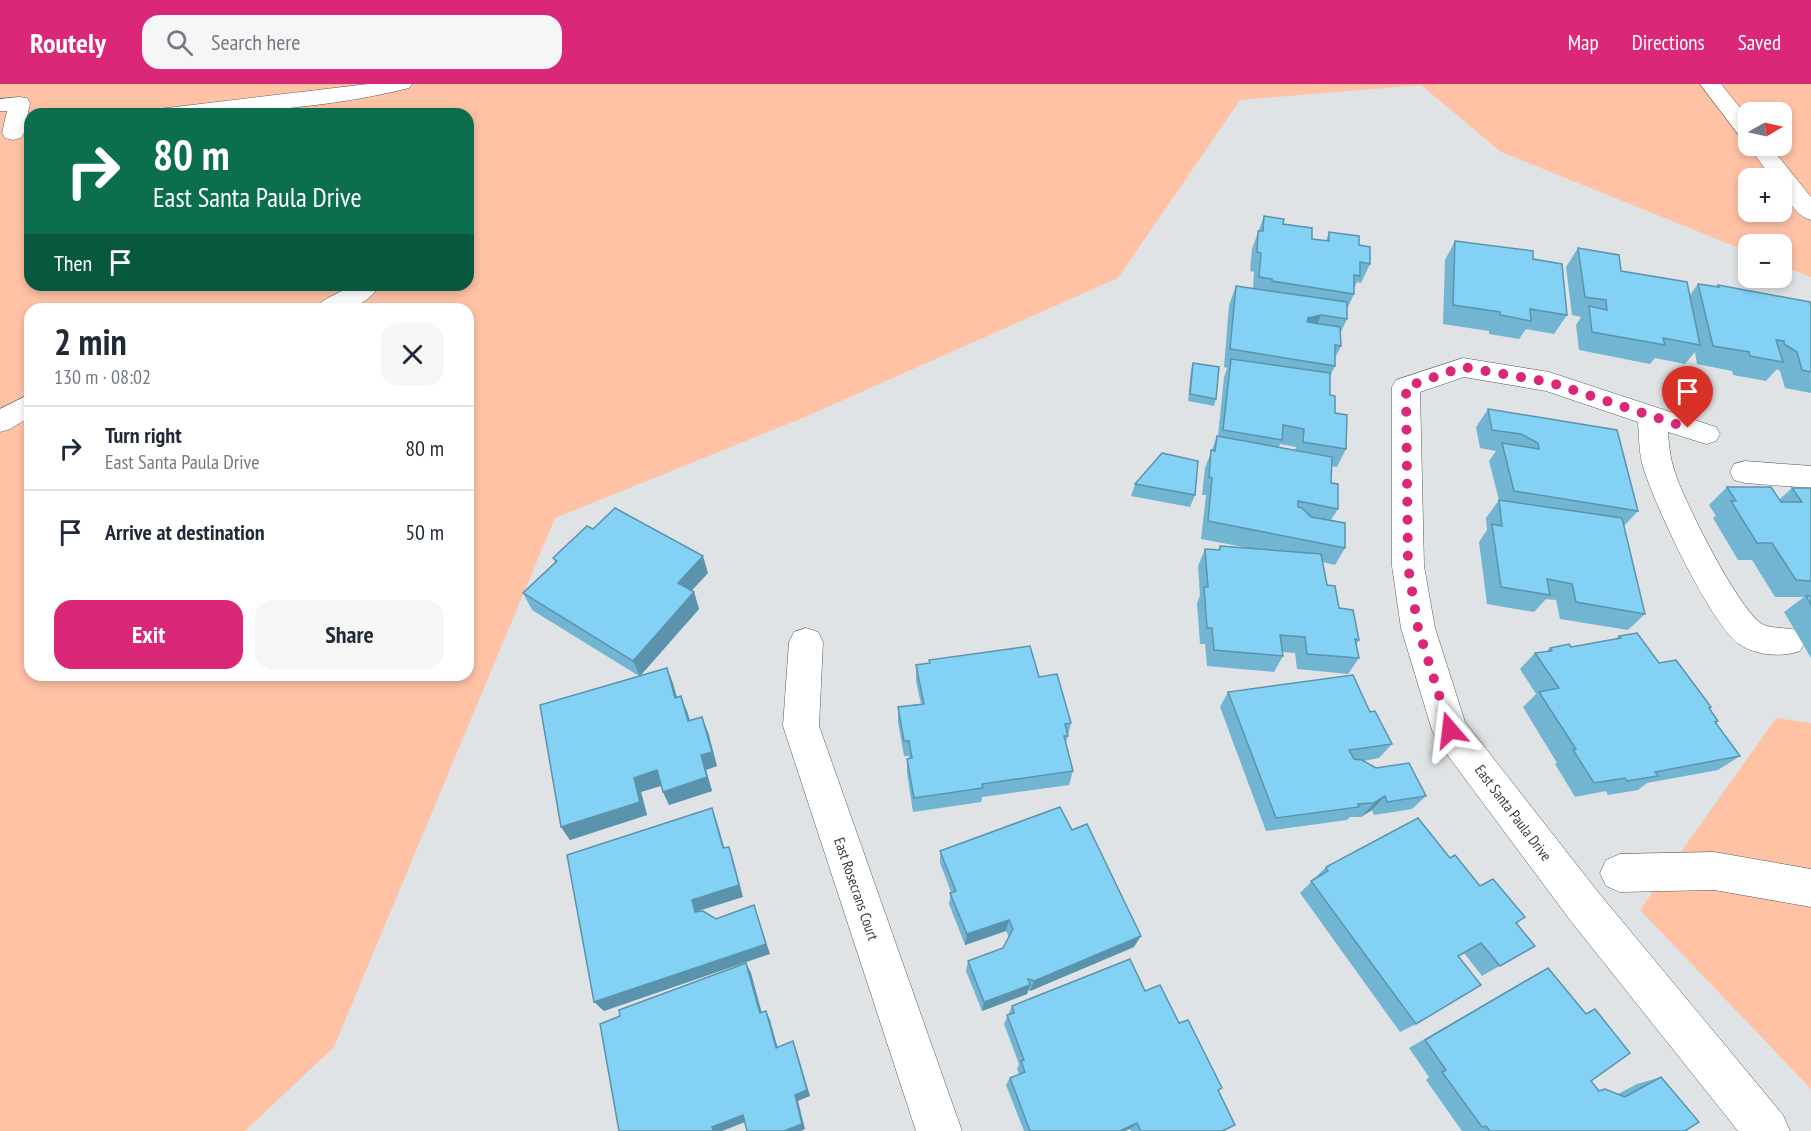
<!DOCTYPE html>
<meta charset="utf-8">
<style>
body{margin:0;font-family:"PT Sans Narrow",sans-serif;background:#f6f6f7;color:#1f2937;height:100vh;display:flex;flex-direction:column;font-size:22px;white-space:nowrap}
*{box-sizing:border-box;margin:0}
p{font-size:20px;color:#747a83}
.icon{flex:none;width:33px;height:33px;fill:none;stroke:currentColor;stroke-width:2;stroke-linecap:round;stroke-linejoin:round}
.map{position:relative;flex:1;overflow:hidden}
.sheet{position:absolute;left:24px;top:219px;width:450px;height:378px;display:flex;flex-direction:column;background:#fff;border-radius:18px;box-shadow:0 3px 9px #0003}
.sheet>*{flex:none}
.top-card{position:absolute;left:24px;top:24px;width:450px;height:183px;border-radius:18px;box-shadow:0 3px 9px #0003;background:#0b6e4f;color:#fff;overflow:hidden}
.needle{width:39px;rotate:81deg}
.fabs{position:absolute;left:1738px;top:18px;display:grid;gap:12px}
.fabs a{display:grid;place-items:center;width:54px;height:54px;border-radius:12px;background:#fff;box-shadow:0 3px 9px #0003;font-size:30px}
.pin{position:absolute;display:grid;place-items:center;width:51px;height:51px;color:#fff;margin:-62px -26px;border-radius:50% 50% 50% 0;rotate:-45deg;box-shadow:0 0 6px #0007}
.pin .icon{rotate:45deg}
.me{position:absolute;width:66px;margin:-33px;rotate:343deg;stroke-linejoin:round;filter:drop-shadow(0 0 4px #0008)}
.turn{display:flex;align-items:center;gap:21px;height:126px;padding:0 30px;font-size:27px}
.turn .icon{width:78px;height:78px;stroke-width:2.5}
.turn b{display:block;font-size:42px;line-height:51px}
.then{display:flex;align-items:center;height:57px;padding:0 30px;background:#0003;gap:12px;font-size:22px}
.round{display:grid;place-items:center;flex:none;width:63px;height:63px;border-radius:18px;background:#f6f6f7}
.summary{display:flex;align-items:center;justify-content:space-between;height:102px;padding:0 30px}
h1{font-size:36px;font-weight:800;line-height:45px}
.action{display:flex;gap:12px;margin-top:auto;padding:12px 30px}
.action a{flex:1;height:69px;border-radius:18px;background:#db2777;color:#fff;font-size:24px;font-weight:800;line-height:69px;text-align:center}
.action a+a{background:#f6f6f7;color:#1f2937}
ul{padding:0;list-style:none}
li{display:flex;align-items:center;gap:18px;height:84px;padding:0 30px;border-top:2px solid #e0e1e3}
li div{flex:1}
li b{display:block;font-size:22px}
li em{font-style:normal}
header{display:flex;align-items:center;gap:36px;box-sizing:border-box;height:84px;padding:0 30px;background:#db2777;color:#fff}
header strong{font-size:28px}
nav{display:flex;gap:33px;margin-inline-start:auto;font-size:21px}
.search{width:420px;height:54px;background:#f6f6f7;display:flex;align-items:center;gap:15px;box-sizing:border-box;padding:0 21px;border-radius:18px;color:#747a83;font-size:22px}
.map>svg:first-child{display:block}
</style>
<header>
<strong>Routely</strong>
<div class="search"><svg class="icon" aria-label="search" viewBox="0 0 24 24"><circle cx="10" cy="10" r="6"/><path d="M15 15l6 6"/></svg>Search here</div>
<nav><a>Map</a><a>Directions</a><a>Saved</a></nav>
</header>
<div class="map">
<svg width="1811" height="1047" viewBox="0 0 1811 1047">
<rect width="100%" height="100%" fill="#dfe3e5"/>
<g fill="#ffc2a5" fill-rule="evenodd">
<path d="M 0,0 L 1811,0 L 1811,193 L 1782,182 L 1782,160 L 1749,160 L 1749,168 L 1501,68 L 1421,1 L 1240,16 L 1118,194 L 805,333 L 555,434 L 334,963 L 245,1047 L 0,1047 ZM 1749,28 L 1782,28 L 1782,62 L 1749,62 ZM 30,30 L 468,30 L 468,201 L 30,201 ZM 1749,94 L 1782,94 L 1782,128 L 1749,128 ZM 30,225 L 468,225 L 468,591 L 30,591 Z"/>
<path d="M 1776,634 L 1811,639 L 1811,1005 L 1640,826 Z"/>
</g>
<g fill="none" stroke-linecap="round" stroke-linejoin="round">
<g stroke="#585b5c" stroke-width="1">
<g id="minor">
<path d="M 368,0 L 412,0 L 409,4 C 330,24 238,30 156,30 L 159,25 L 167,24 Z"/>
<path d="M 1700,0 L 1721,0 L 1749,35 L 1749,56 L 1741,54 Z"/>
<path d="M 19,13 L 27,14 L 30,19 L 24,49 L 21,54 L 13,56 L 5,54 L 2,49 L 7,27 L 0,27 L 0,15 Z"/>
<path d="M 1749,60 L 1770,62 L 1811,113 L 1811,136 C 1795,132 1782,110 1782,94 L 1772,94 L 1748,62 Z"/>
<path d="M 351,201 L 380,201 C 363,227 343,225 315,225 C 323,213 340,210 351,201 Z"/>
<path d="M 1463,274 L 1549,288 L 1716,343 L 1720,350 L 1716,357 L 1706,360 L 1668,348 C 1669,364 1671,379 1677,394 C 1686,420 1741,531 1764,541 C 1774,545 1788,543 1800,547 L 1805,557 L 1800,567 C 1781,574 1755,571 1739,560 C 1710,540 1651,414 1642,379 C 1639,366 1639,352 1638,338 L 1546,307 L 1464,293 L 1420,308 L 1424,482 L 1435,544 L 1465,638 L 1598,808 L 1783,1031 L 1790,1047 L 1738,1047 L 1570,836 L 1437,657 L 1432,646 L 1401,544 L 1392,482 L 1392,303 L 1396,296 Z"/>
<path d="M 30,310 L 30,333 L 10,345 L 0,348 L 0,325 Z"/>
<path d="M 1745,377 L 1811,382 L 1811,404 L 1745,399 L 1734,396 L 1730,388 L 1734,380 Z"/>
<path d="M 806,544 L 818,548 L 823,558 L 819,642 L 962,1047 L 916,1047 L 783,642 L 789,558 L 794,548 Z"/>
<path d="M 1714,768 L 1811,785 L 1811,823 L 1714,806 L 1620,808 L 1606,802 L 1600,789 L 1606,776 L 1620,770 Z"/>
</g>
</g>
<use href="#minor" fill="#fff" fill-rule="evenodd"/>
</g>
<g fill="#71b5d3" fill-rule="evenodd">
<path d="M 1264,132 L 1283,140 L 1312,155 L 1326,157 L 1329,148 L 1359,161 L 1370,180 L 1361,199 L 1357,198 L 1354,205 L 1354,210 L 1347,225 L 1347,235 L 1340,250 L 1341,262 L 1335,274 L 1335,282 L 1330,292 L 1330,311 L 1346,365 L 1337,383 L 1331,382 L 1331,399 L 1338,425 L 1331,436 L 1345,464 L 1335,481 L 1323,478 L 1327,501 L 1339,524 L 1359,556 L 1356,561 L 1359,574 L 1348,590 L 1297,585 L 1295,569 L 1282,568 L 1283,572 L 1274,588 L 1207,582 L 1205,560 L 1200,560 L 1197,519 L 1200,511 L 1198,482 L 1205,465 L 1218,466 L 1220,462 L 1254,465 L 1201,455 L 1206,411 L 1202,411 L 1205,384 L 1217,352 L 1218,352 L 1224,293 L 1227,284 L 1224,283 L 1229,221 L 1236,202 L 1253,204 L 1254,188 L 1250,187 L 1252,165 ZM 1280,360 L 1296,363 L 1295,366 L 1279,363 Z"/>
<path d="M 1455,157 L 1533,175 L 1567,231 L 1554,250 L 1526,245 L 1519,255 L 1489,250 L 1489,247 L 1443,240 L 1445,176 Z"/>
<path d="M 1578,164 L 1621,187 L 1690,211 L 1698,200 L 1716,203 L 1718,201 L 1810,218 L 1811,309 L 1785,304 L 1780,287 L 1777,285 L 1766,297 L 1733,291 L 1732,287 L 1697,280 L 1695,268 L 1685,280 L 1655,274 L 1650,280 L 1579,266 L 1576,241 L 1581,233 L 1572,231 L 1566,183 Z"/>
<path d="M 1193,279 L 1216,315 L 1214,322 L 1188,317 L 1191,286 Z"/>
<path d="M 1488,325 L 1638,427 L 1624,442 L 1645,530 L 1628,546 L 1560,535 L 1556,516 L 1546,515 L 1534,528 L 1487,520 L 1479,458 L 1487,446 L 1486,434 L 1499,416 L 1489,377 L 1496,367 L 1480,364 L 1476,343 Z"/>
<path d="M 1135,400 L 1195,411 L 1190,423 L 1131,412 Z"/>
<path d="M 1727,403 L 1779,416 L 1792,404 L 1811,404 L 1811,574 L 1784,528 L 1804,513 L 1775,513 L 1752,476 L 1738,476 L 1713,434 L 1716,432 L 1709,421 Z"/>
<path d="M 593,445 L 708,489 L 691,507 L 694,508 L 699,525 L 641,591 L 667,584 L 677,613 L 687,627 L 690,636 L 708,648 L 717,682 L 706,686 L 712,707 L 669,721 L 663,708 L 661,701 L 641,708 L 647,731 L 570,756 L 561,743 L 639,592 L 532,526 L 523,509 L 555,478 L 553,474 Z"/>
<path d="M 1619,552 L 1659,579 L 1711,623 L 1709,624 L 1716,639 L 1740,672 L 1718,686 L 1647,699 L 1638,706 L 1608,711 L 1606,707 L 1575,713 L 1555,680 L 1557,679 L 1523,623 L 1536,610 L 1520,585 L 1535,569 L 1545,568 L 1550,564 L 1571,563 L 1615,555 Z"/>
<path d="M 929,576 L 1039,593 L 1071,639 L 1066,659 L 1073,687 L 1069,701 L 982,713 L 981,718 L 913,728 L 907,689 L 907,675 L 909,675 L 909,672 L 904,672 L 898,638 L 898,623 L 921,620 L 916,597 L 916,581 L 929,579 Z"/>
<path d="M 1228,608 L 1370,628 L 1392,660 L 1379,674 L 1363,677 L 1426,712 L 1412,725 L 1374,731 L 1372,726 L 1361,733 L 1350,733 L 1347,736 L 1266,747 L 1220,623 Z"/>
<path d="M 940,767 L 1134,863 L 1030,907 L 1028,906 L 1027,910 L 982,927 L 966,887 L 968,877 L 1003,864 L 1009,853 L 1006,847 L 965,861 L 949,820 L 951,808 L 940,779 Z"/>
<path d="M 1450,774 L 1480,802 L 1516,839 L 1535,862 L 1482,892 L 1464,869 L 1458,873 L 1416,940 L 1400,948 L 1300,809 L 1326,783 Z"/>
<path d="M 1548,884 L 1585,930 L 1595,925 L 1591,997 L 1599,1007 L 1618,1010 L 1637,1000 L 1661,993 L 1685,1047 L 1462,1047 L 1426,996 L 1429,993 L 1409,964 L 1529,894 Z"/>
<path d="M 1145,907 L 1179,939 L 1218,1006 L 1235,1041 L 1224,1047 L 1131,1047 L 1130,1045 L 1125,1047 L 1024,1047 L 1006,1001 L 1010,994 L 1019,990 L 1017,985 L 1019,980 L 1004,940 L 1012,922 Z"/>
</g>
<g fill="#5c93ac">
<path d="M 1321,231 L 1313,250 L 1300,252 L 1308,234 Z"/>
<path d="M 703,472 L 708,489 L 683,516 L 678,499 Z"/>
<path d="M 694,508 L 699,525 L 640,592 L 633,577 Z"/>
<path d="M 667,584 L 673,599 L 681,629 L 675,614 Z"/>
<path d="M 681,612 L 687,627 L 694,652 L 688,637 Z"/>
<path d="M 702,633 L 708,648 L 717,682 L 706,686 L 712,707 L 669,721 L 663,708 Z"/>
<path d="M 657,686 L 664,701 L 641,708 L 647,731 L 570,756 L 561,743 L 634,694 Z"/>
<path d="M 1385,712 L 1372,726 L 1361,733 L 1374,719 Z"/>
<path d="M 712,724 L 717,738 L 728,777 L 723,764 Z"/>
<path d="M 729,763 L 733,775 L 743,813 L 695,828 L 692,816 Z"/>
<path d="M 754,821 L 770,870 L 604,927 L 594,918 Z"/>
<path d="M 1009,836 L 1006,847 L 965,861 L 967,850 Z"/>
<path d="M 1141,852 L 1134,863 L 1030,907 L 1034,897 Z"/>
<path d="M 746,879 L 751,889 L 764,937 L 760,929 Z"/>
<path d="M 1030,901 L 1027,910 L 982,927 L 984,918 Z"/>
<path d="M 766,927 L 770,936 L 780,972 L 776,964 Z"/>
<path d="M 793,957 L 796,965 L 810,1012 L 798,1017 L 805,1045 L 801,1047 L 784,1047 L 795,1011 Z"/>
<path d="M 743,1031 L 748,1037 L 722,1047 L 713,1047 L 712,1043 Z"/>
<path d="M 1137,1039 L 1130,1045 L 1125,1047 L 1120,1047 Z"/>
</g>
<g fill="#83d2f5" stroke="#5c93ac" stroke-width="1.5">
<path d="M 1264,132 L 1284,135 L 1283,140 L 1312,144 L 1312,155 L 1329,157 L 1329,148 L 1359,152 L 1359,161 L 1370,163 L 1370,180 L 1360,178 L 1360,192 L 1354,191 L 1354,210 L 1272,197 L 1272,195 L 1259,193 L 1261,169 L 1257,168 L 1258,147 L 1263,147 Z"/>
<path d="M 1455,157 L 1533,167 L 1533,175 L 1562,180 L 1567,231 L 1530,225 L 1531,237 L 1500,231 L 1500,228 L 1453,221 Z"/>
<path d="M 1578,164 L 1619,171 L 1621,187 L 1687,198 L 1700,261 L 1663,254 L 1665,261 L 1592,248 L 1589,222 L 1607,226 L 1606,216 L 1585,213 Z"/>
<path d="M 1698,200 L 1719,203 L 1718,201 L 1810,218 L 1811,223 L 1811,288 L 1802,286 L 1797,268 L 1784,260 L 1784,257 L 1776,256 L 1783,278 L 1750,272 L 1749,268 L 1713,262 Z"/>
<path d="M 1236,202 L 1347,218 L 1347,235 L 1321,231 L 1308,234 L 1307,238 L 1340,243 L 1341,262 L 1335,261 L 1335,282 L 1230,265 Z"/>
<path d="M 1231,275 L 1330,289 L 1330,311 L 1335,312 L 1335,329 L 1347,331 L 1346,365 L 1303,358 L 1304,345 L 1283,341 L 1282,356 L 1223,346 Z"/>
<path d="M 1193,279 L 1219,283 L 1216,315 L 1190,310 Z"/>
<path d="M 1488,325 L 1617,346 L 1638,427 L 1514,407 L 1502,359 L 1539,365 L 1538,359 L 1521,350 L 1492,346 Z"/>
<path d="M 1217,352 L 1332,373 L 1331,399 L 1338,400 L 1338,425 L 1298,417 L 1298,423 L 1302,424 L 1311,433 L 1345,439 L 1345,464 L 1208,437 L 1212,394 L 1209,393 L 1211,366 L 1215,367 Z"/>
<path d="M 1162,369 L 1198,377 L 1195,411 L 1135,400 Z"/>
<path d="M 1727,403 L 1771,403 L 1781,418 L 1802,418 L 1792,404 L 1811,404 L 1811,497 L 1796,496 L 1772,459 L 1757,459 L 1731,417 L 1736,417 Z"/>
<path d="M 1499,416 L 1622,434 L 1645,530 L 1576,518 L 1572,500 L 1547,495 L 1550,511 L 1501,503 L 1492,440 L 1502,442 Z"/>
<path d="M 615,424 L 703,472 L 678,499 L 694,508 L 633,577 L 523,509 L 557,477 L 553,474 L 587,442 L 593,445 Z"/>
<path d="M 1220,462 L 1321,470 L 1327,501 L 1335,502 L 1339,524 L 1353,526 L 1359,556 L 1355,555 L 1359,574 L 1307,570 L 1305,553 L 1280,551 L 1283,572 L 1214,566 L 1212,544 L 1207,544 L 1204,503 L 1208,503 L 1205,465 L 1220,466 Z"/>
<path d="M 1806,512 L 1811,512 L 1811,521 Z"/>
<path d="M 1637,549 L 1659,579 L 1676,576 L 1711,623 L 1709,624 L 1718,637 L 1715,638 L 1740,672 L 1655,688 L 1658,692 L 1627,697 L 1625,694 L 1594,699 L 1573,666 L 1576,665 L 1539,608 L 1559,604 L 1535,569 L 1552,567 L 1550,564 L 1569,560 L 1571,563 L 1621,554 L 1619,552 Z"/>
<path d="M 1030,562 L 1039,593 L 1057,590 L 1071,639 L 1065,640 L 1068,652 L 1064,652 L 1073,687 L 982,700 L 983,704 L 914,714 L 907,675 L 912,674 L 909,657 L 904,657 L 898,623 L 924,620 L 916,581 L 930,579 L 929,576 Z"/>
<path d="M 667,584 L 675,614 L 681,612 L 688,637 L 702,633 L 712,668 L 701,671 L 707,693 L 663,708 L 657,686 L 634,694 L 640,718 L 561,743 L 540,621 Z"/>
<path d="M 1353,591 L 1370,628 L 1375,627 L 1392,660 L 1349,666 L 1354,675 L 1362,676 L 1376,684 L 1409,679 L 1426,712 L 1387,718 L 1385,712 L 1374,719 L 1358,720 L 1359,723 L 1276,734 L 1228,608 Z"/>
<path d="M 1060,723 L 1072,746 L 1087,740 L 1141,852 L 1034,897 L 1028,895 L 1030,901 L 984,918 L 968,877 L 1003,864 L 1013,845 L 1009,836 L 967,850 L 950,809 L 956,807 L 940,767 Z"/>
<path d="M 712,724 L 723,764 L 729,763 L 739,801 L 692,816 L 695,828 L 703,827 L 716,835 L 754,821 L 766,860 L 594,918 L 567,771 Z"/>
<path d="M 1418,734 L 1450,774 L 1455,771 L 1480,802 L 1493,795 L 1525,833 L 1516,839 L 1535,862 L 1500,882 L 1481,859 L 1458,872 L 1481,901 L 1416,940 L 1311,797 L 1328,787 L 1326,783 Z"/>
<path d="M 1130,875 L 1145,907 L 1160,901 L 1179,939 L 1188,936 L 1222,1004 L 1218,1006 L 1235,1041 L 1222,1047 L 1141,1047 L 1137,1039 L 1120,1047 L 1030,1047 L 1010,994 L 1025,988 L 1021,977 L 1024,976 L 1007,931 L 1014,929 L 1012,922 Z"/>
<path d="M 746,879 L 760,929 L 766,927 L 776,964 L 793,957 L 807,1006 L 795,1011 L 802,1040 L 784,1047 L 747,1047 L 743,1031 L 712,1043 L 713,1047 L 619,1047 L 600,940 L 620,932 L 619,926 Z"/>
<path d="M 1548,884 L 1586,930 L 1595,925 L 1630,969 L 1591,997 L 1599,1007 L 1605,1005 L 1625,1013 L 1661,993 L 1699,1038 L 1685,1047 L 1490,1047 L 1486,1042 L 1482,1043 L 1442,988 L 1446,986 L 1425,956 Z"/>
</g>
<g fill="none" stroke-linecap="round" stroke-linejoin="round">
<path stroke="#db2777" stroke-width="10" stroke-dasharray="0 18" d="M 1450,646 L 1418,544 L 1408,482 L 1406,303 L 1463,283 L 1549,298 L 1688,344"/>
</g>
<g text-anchor="middle" stroke-width="5" stroke-linejoin="round" paint-order="stroke">
<g font-size="15" fill="#383a3b" stroke="#fff">
<text transform="translate(1513 729) rotate(53)" y="5">East Santa Paula Drive</text>
<text transform="translate(856 805) rotate(71)" y="5">East Rosecrans Court</text>
</g>
</g>
</svg>
<div class="fabs">
<a><svg class="needle" viewBox="-14 -14 28 28"><path d="M0-13l5 13h-10z" fill="#e53935"/><path d="M0 13l5-13h-10z" fill="#747a83"/></svg></a>
<a>+</a>
<a>−</a>
</div>
<div class="pin" style="left:1688px;top:344px;background:#d93025"><svg class="icon" aria-label="arrive" viewBox="0 0 24 24"><path d="M6 21V4h12l-3 4 3 4H6"/></svg></div>
<svg class="me" style="left:1450px;top:646px" viewBox="-20 -20 40 40"><path d="M0-17L14 15 0 8-14 15z" fill="#db2777" stroke="#fff" stroke-width="4"/></svg>
<div class="top-card">
<div class="turn"><svg class="icon" aria-label="right" viewBox="0 0 24 24"><path d="M7 20v-9h11M14 6l5 5-5 5"/></svg><div><b>80 m</b>East Santa Paula Drive</div></div>
<div class="then">Then<svg class="icon" aria-label="arrive" viewBox="0 0 24 24"><path d="M6 21V4h12l-3 4 3 4H6"/></svg></div>
</div>
<section class="sheet">
<div class="summary"><div><h1>2 min</h1><p>130 m · 08:02</p></div><a class="round"><svg class="icon" aria-label="close" viewBox="0 0 24 24"><path d="M6 6l12 12M18 6L6 18"/></svg></a></div>
<ul>
<li><svg class="icon" aria-label="right" viewBox="0 0 24 24"><path d="M7 20v-9h11M14 6l5 5-5 5"/></svg><div><b>Turn right</b><p>East Santa Paula Drive</p></div><em>80 m</em></li>
<li><svg class="icon" aria-label="arrive" viewBox="0 0 24 24"><path d="M6 21V4h12l-3 4 3 4H6"/></svg><div><b>Arrive at destination</b></div><em>50 m</em></li>
</ul>
<div class="action"><a>Exit</a><a>Share</a></div>
</section>
</div>
